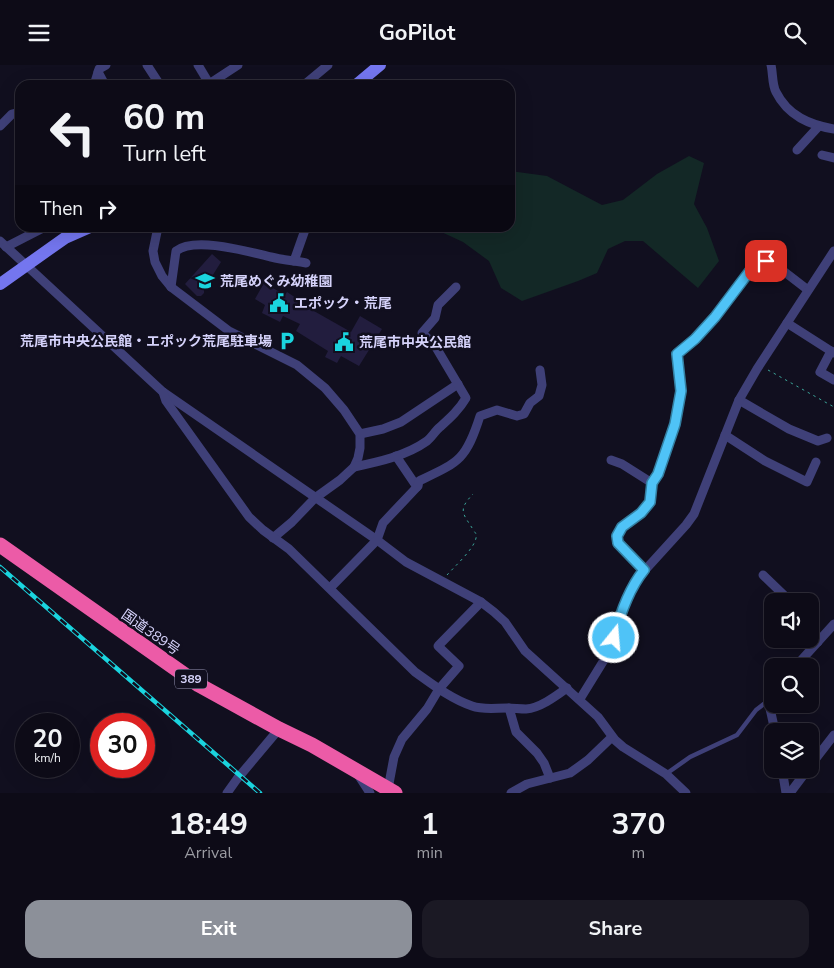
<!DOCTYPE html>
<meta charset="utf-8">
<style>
body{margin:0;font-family:"Nunito Sans","Noto Sans JP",sans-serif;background:#1b1924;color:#f1f3f6;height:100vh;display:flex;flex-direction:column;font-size:19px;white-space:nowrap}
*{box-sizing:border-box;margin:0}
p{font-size:16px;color:#9a9ba1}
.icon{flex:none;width:28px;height:28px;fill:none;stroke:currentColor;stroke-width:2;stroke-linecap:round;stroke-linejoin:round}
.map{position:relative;height:728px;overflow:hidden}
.drawer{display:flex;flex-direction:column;background:#0d0b17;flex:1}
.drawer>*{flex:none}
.top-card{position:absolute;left:15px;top:15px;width:500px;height:152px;border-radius:15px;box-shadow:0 5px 20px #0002,0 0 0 1px #2d2b36;background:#0d0b17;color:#f1f3f6;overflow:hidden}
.buttons{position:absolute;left:764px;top:528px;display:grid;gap:10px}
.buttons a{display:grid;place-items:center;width:55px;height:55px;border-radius:10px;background:#0d0b17;box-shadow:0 5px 20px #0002,0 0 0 1px #2d2b36;font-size:25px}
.speed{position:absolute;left:15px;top:648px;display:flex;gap:10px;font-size:25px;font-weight:700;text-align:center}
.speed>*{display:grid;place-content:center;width:65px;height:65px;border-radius:50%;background:#0d0b17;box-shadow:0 5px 20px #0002,0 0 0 1px #2d2b36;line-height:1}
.speed small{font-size:12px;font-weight:400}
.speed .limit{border:8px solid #d22;background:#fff;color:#111}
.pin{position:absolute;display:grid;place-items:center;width:42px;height:42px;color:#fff;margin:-21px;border-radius:10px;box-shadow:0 2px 8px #0006}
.me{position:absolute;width:55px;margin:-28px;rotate:17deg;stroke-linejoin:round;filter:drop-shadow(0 0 4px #0008)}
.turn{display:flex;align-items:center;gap:18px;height:105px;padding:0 25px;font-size:22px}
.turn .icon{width:65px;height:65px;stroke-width:2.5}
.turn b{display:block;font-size:35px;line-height:42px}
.then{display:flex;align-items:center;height:48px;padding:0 25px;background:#0003;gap:10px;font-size:19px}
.eta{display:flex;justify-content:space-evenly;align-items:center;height:85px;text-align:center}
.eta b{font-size:30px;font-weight:700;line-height:35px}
.cta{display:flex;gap:10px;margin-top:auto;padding:10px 25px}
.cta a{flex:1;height:58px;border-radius:15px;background:#8c9099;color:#fff;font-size:20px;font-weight:700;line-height:58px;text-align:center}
.cta a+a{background:#1b1924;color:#f1f3f6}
header{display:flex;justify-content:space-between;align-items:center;height:65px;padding:0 25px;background:#0d0b17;font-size:22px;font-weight:700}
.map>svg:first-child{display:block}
</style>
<header><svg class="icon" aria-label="menu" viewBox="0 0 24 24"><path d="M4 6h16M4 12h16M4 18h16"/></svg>GoPilot<svg class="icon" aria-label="search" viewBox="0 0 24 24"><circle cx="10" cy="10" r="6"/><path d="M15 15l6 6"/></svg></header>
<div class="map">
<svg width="834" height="728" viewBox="0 0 834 728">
<rect width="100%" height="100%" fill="#110f1f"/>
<path fill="#132826" d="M 689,91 L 704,98 L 694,139 L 707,163 L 719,196 L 698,223 L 643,176 L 625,176 L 608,184 L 597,208 L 578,216 L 522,236 L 501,223 L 489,196 L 463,177 L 435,164 L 435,163 L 510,162 L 510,106 L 547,111 L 602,140 L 623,135 L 657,109 Z"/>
<g fill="#221d3e">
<path d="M 212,189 L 221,197 L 204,224 L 204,228 L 201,231 L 197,231 L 185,219 Z"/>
<path d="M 264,218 L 285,230 L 287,227 L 299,235 L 298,237 L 351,267 L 360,251 L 382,264 L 359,301 L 341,291 L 337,298 L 325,292 L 328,286 L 296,266 L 300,259 L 283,251 L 280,257 L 262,248 L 265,240 L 255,234 Z"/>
</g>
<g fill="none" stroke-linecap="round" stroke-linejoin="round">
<g stroke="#3ba599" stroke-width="1" stroke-dasharray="2.5 4" stroke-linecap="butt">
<path d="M 768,305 L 834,342"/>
<path d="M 447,510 C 455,501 474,484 476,473 C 477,469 476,469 474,466 C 463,448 457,446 473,429"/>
</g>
<path stroke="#3f4078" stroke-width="4.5" d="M 666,709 L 690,692 L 737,670 L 756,645 L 769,635"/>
<g stroke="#3f4078" stroke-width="9">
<path d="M 147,0 L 160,20"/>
<path d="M 198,0 L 210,20"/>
<path d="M 771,0 C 773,8 772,20 776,27 C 788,51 810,60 834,64"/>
<path d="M 98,7 L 105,20"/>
<path d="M 209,19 L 238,0"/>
<path d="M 94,20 L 99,4 L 106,0"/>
<path d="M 304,20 L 328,0"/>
<path d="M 0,61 L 12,49 L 20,47"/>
<path d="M 797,85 L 819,61"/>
<path d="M 822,90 L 834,93"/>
<path d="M 158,162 L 153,186 L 155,197 L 162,211 L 171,222 L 229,266 L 297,300 L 325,323 L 344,345 L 360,369 L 360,383 L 358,393 L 354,402 L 340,415 L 315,433 L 292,457 L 273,473"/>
<path d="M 0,176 L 163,327 L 377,475 L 406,497 L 481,537 L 494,547 L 505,557 L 525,586 L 598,652 L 615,675 L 623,682 L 666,709 L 686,728"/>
<path d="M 6,182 L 45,162"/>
<path d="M 294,196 L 306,162"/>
<path d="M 171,222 L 176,186 C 195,171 249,187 271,192 C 283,195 295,196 306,198"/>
<path d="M 787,258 L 834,288"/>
<path d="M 831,286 L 820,307 L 834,315"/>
<path d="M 163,327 L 166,336 L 249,452 L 263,465 L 289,484 L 415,607 C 432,619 451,634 472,641 C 483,645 495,643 507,643 C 513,643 520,644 526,644 C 540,643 556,631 567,623"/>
<path d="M 739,335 L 789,364 L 818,376 L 827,373"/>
<path d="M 360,369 L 383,364 L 401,357 L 458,319"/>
<path d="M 725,370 L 765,396 L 807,417 L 816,397"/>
<path d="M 396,391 L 417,422"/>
<path d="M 611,395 L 622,399 L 652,418"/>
<path d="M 354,402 C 378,397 406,391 427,376 C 432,372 435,366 440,362 C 450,353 459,345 466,333 L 434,279 L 422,268 L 435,253 L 438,240 L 456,222"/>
<path d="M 644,505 L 618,478 L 617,471 L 622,462 L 641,448 L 650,437 L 652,418 L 658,409 L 675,359 L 681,326 L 677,289 L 695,274 L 715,251 L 755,199 L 766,196 L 773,198 L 808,225"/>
<path d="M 763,510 L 790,536"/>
<path d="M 330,523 L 377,475 L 383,458 L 418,421 L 419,416 C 459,397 466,395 480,351 L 497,345 L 517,351 L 524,349 L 530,338 L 539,331 L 542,320 L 540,305"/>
<path d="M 810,556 L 812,558 L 815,575 L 818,577"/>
<path d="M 796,601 L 834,559"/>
<path d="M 772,629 L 769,639 L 775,666"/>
<path d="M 580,634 L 609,587 L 620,553 L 636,515 L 686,460 L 694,449 L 739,335 L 757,304 L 834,186"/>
<path d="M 509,643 L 516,667 L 537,688 L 544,698 L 550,713"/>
<path d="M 810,701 L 834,670"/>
<path d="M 782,704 L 786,728"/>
<path d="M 359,711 L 370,728"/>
<path d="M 388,724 L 394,692 L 402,674 L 427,644 L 439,624 L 459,601 L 438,581 L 481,537"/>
<path d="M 227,728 L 237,714 L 279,664"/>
<path d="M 511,728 L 527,719 L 570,708 L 588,695 L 612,672"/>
<path d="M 790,728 L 808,704"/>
</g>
<g stroke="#7476ef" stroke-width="12">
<path d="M 356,20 L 380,0"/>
<path d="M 0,219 L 65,173 L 90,162"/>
</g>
<path stroke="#ec5ba7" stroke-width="15" d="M 0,480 L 199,620 L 279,664 L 312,680 L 395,728"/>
<g stroke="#1ad4de" stroke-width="4.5">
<path id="rail" d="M 0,502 L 260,728"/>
</g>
<use href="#rail" stroke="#110f1f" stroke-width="2.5" stroke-dasharray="8" stroke-linecap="butt"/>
</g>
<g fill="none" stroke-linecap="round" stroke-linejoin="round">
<g stroke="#337fa1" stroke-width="12">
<path id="route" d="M 614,573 C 620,549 628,525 644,505 L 618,478 L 617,471 L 622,462 L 641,448 L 650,437 L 652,418 L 658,409 L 675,359 L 681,326 L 677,289 L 695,274 L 715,252 L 755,199 L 766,196"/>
</g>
<use href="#route" stroke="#4fc3f7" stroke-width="9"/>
</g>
<defs>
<g id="school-bare" transform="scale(1.5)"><path d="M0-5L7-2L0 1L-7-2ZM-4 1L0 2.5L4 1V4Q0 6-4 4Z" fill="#1ad4de" stroke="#110f1f" stroke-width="2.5" paint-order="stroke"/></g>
<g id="civic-bare" transform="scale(1.5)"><path d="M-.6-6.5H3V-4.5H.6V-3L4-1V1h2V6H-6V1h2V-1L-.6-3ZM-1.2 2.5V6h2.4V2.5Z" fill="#1ad4de" stroke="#110f1f" stroke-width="2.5" paint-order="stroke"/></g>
<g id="parking-bare" transform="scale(1.5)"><path d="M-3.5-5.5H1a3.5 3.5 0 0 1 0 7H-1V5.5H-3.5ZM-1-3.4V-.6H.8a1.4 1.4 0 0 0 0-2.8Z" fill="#1ad4de" stroke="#110f1f" stroke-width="2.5" paint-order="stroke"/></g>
</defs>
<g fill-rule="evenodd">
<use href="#school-bare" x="205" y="216"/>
<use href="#civic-bare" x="279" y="238"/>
<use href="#parking-bare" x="287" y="276"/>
<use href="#civic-bare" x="344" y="277"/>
</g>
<g text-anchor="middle" stroke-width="5" stroke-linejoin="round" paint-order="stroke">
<rect fill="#110f1f" stroke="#9a98b8" stroke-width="1" x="175" y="604.5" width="32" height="19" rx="4"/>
<g font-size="12" font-weight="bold" fill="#d5d2fa">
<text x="191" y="618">389</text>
</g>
<g font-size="14" font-weight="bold" fill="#d5d2fa" stroke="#110f1f" text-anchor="start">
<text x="220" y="221">荒尾めぐみ幼稚園</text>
<text x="294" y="243">エポック・荒尾</text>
<text x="272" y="281" text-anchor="end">荒尾市中央公民館・エポック荒尾駐車場</text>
<text x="359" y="282">荒尾市中央公民館</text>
</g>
<g font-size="14" fill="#d5d2fa" stroke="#110f1f">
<text transform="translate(151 567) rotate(35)" y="5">国道389号</text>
</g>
</g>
</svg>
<div class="buttons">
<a><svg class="icon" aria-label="sound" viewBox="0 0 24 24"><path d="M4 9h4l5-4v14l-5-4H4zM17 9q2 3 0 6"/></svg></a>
<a><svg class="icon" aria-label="search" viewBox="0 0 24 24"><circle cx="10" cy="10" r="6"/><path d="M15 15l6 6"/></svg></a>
<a><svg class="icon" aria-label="layers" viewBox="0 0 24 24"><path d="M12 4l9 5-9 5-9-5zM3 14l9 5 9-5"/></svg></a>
</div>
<div class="speed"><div>20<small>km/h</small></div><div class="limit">30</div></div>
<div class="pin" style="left:766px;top:196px;background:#d93025"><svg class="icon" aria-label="arrive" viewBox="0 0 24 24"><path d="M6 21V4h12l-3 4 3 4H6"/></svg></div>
<svg class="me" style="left:614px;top:573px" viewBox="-20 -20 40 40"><circle r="17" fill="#4fc3f7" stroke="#fff" stroke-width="3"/><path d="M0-11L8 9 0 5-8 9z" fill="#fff"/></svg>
<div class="top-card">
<div class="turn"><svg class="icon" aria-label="left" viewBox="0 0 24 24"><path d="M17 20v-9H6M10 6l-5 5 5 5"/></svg><div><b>60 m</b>Turn left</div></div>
<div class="then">Then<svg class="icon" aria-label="right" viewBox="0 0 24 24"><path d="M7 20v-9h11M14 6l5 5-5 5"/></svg></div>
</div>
</div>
<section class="drawer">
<div class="eta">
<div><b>18:49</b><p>Arrival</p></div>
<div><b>1</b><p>min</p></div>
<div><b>370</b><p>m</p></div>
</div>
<div class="cta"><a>Exit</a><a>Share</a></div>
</section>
